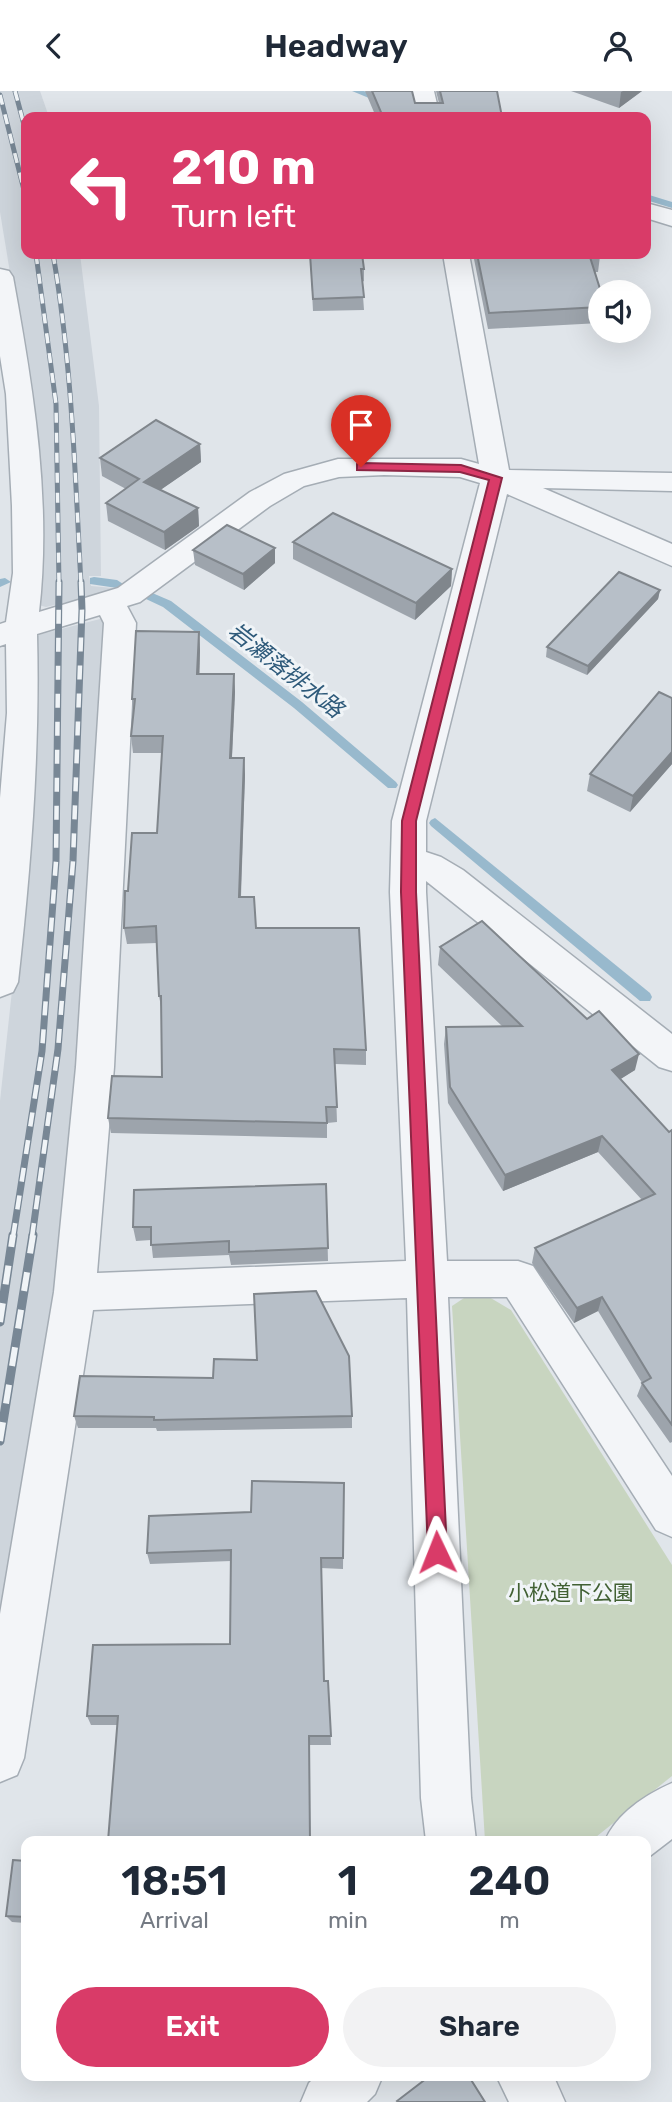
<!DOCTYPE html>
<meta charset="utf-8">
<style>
body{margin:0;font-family:Rubik,"Noto Sans JP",sans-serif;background:#f2f2f3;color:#1f2937;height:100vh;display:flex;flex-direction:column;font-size:26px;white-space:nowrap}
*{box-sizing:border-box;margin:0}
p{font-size:23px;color:#747a83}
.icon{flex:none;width:38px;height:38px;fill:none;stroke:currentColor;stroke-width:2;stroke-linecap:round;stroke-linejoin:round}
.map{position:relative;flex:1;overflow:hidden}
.side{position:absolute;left:21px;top:1745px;width:630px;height:245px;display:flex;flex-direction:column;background:#fff;border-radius:14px;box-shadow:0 7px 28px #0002}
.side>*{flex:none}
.hud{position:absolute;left:21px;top:21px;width:630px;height:147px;border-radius:14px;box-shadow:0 7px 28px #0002;background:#d93b68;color:#fff;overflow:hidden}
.controls{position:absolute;left:588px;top:189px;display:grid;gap:14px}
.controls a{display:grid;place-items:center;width:63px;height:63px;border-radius:50%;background:#fff;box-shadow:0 7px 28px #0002;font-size:35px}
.pin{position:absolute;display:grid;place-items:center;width:60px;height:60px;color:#fff;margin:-72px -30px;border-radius:50% 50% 50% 0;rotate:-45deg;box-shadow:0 0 7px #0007}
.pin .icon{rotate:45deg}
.me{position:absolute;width:77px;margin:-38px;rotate:358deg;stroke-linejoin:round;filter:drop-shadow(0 0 5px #0008)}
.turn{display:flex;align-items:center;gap:24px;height:147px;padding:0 35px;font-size:32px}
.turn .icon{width:91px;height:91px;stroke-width:2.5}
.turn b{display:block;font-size:49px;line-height:60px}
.eta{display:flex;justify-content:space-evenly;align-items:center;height:119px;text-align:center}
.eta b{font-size:42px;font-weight:600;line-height:49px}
.primary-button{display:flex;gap:14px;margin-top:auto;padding:14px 35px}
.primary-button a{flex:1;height:80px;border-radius:42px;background:#d93b68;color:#fff;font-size:28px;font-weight:600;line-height:80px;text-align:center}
.primary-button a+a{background:#f2f2f3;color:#1f2937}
header{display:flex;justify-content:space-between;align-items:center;height:91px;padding:0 35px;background:#fff;font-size:32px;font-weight:600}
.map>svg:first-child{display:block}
</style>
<header><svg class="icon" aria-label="back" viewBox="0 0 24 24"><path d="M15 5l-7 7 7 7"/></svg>Headway<svg class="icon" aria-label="person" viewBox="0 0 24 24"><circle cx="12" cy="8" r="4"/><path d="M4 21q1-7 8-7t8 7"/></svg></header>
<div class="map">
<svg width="672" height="2011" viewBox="0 0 672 2011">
<rect width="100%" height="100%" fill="#e0e5ea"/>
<g fill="#ced5dc">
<path d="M 0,0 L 40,0 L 49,26 L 26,26 L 26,163 L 80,163 L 99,315 L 101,485 L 89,485 L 91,495 L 113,497 L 97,504 L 46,516 L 35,513 L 32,315 L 0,121 Z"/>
<path d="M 100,528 L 107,530 L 92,818 L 55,1210 L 0,1548 L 0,1010 L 25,780 L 35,658 L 38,544 Z"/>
</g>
<path fill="#c8d5c0" d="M 484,1203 L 511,1219 L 672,1474 L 672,1685 L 591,1750 L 485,1750 L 452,1215 L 467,1205 Z"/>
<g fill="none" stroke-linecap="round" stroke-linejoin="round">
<g fill="#98b9cd" fill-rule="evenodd">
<path d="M 352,0 L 364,0 L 388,10 L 381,12 Z"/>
<path d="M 646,103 L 672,111 L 672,117 L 646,109 Z"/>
<path d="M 94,486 L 117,489 L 123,493 L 117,497 L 90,493 L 90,487 Z"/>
<path d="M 5,487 L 11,491 L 0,496 L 0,488 Z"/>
<path d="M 150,501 L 171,510 L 302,611 L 396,691 L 398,694 L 396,697 L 388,697 L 294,617 L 163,516 L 146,508 L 144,505 Z"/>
<path d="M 435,727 L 650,902 L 652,906 L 650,910 L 640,910 L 431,735 L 429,732 L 431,729 Z"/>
</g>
<g stroke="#a5adb5" stroke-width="3">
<g id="minor">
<path d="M 410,0 L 434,0 L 440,26 L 416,26 Z"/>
<path d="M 646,112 L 672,119 L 672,135 L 646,127 Z"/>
<path d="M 443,163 L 469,163 L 509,379 L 672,382 L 672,400 L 543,397 L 672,453 L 672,475 L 507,403 L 426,730 L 426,761 L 441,766 L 463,779 L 672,943 L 672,980 L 659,976 L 426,790 L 426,801 L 447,1170 L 518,1170 L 533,1175 L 672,1385 L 672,1446 L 656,1439 L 507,1206 L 448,1206 L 471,1707 L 476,1750 L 426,1750 L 421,1707 L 407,1207 L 93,1219 L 24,1667 L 17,1684 L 0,1691 L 0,1523 L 54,1201 L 76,976 L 104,532 L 100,524 L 37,543 C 40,660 31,775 18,891 L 13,901 L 0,906 L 0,707 L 7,622 L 6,553 L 0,555 L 0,533 L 6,531 L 13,482 L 12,415 L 6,303 L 0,265 L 0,178 L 9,180 L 13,186 C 33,296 52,409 39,521 L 118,497 L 250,401 L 284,383 L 338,368 L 461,368 L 479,373 ZM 384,384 L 460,386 L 480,392 L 392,730 L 390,801 L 406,1170 L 97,1182 L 114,976 L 136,532 L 127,515 L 140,511 L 270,415 L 304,395 L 339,386 Z"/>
<path d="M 672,1692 L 672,1748 L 646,1768 L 646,1750 L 605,1750 C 616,1723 645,1704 672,1692 Z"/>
<path d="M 317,1984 L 383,1984 L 375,2003 L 367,2011 L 301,2011 L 309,1992 Z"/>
<path d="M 496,1984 L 553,1984 L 565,2011 L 509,2011 Z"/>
</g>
</g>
<use href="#minor" fill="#f3f5f8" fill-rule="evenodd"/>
<g stroke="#788795" stroke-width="5">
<g id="rail-far2">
<path d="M 15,0 L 26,41"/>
<path d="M 0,4 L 26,107"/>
<path d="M 36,163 L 56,313 L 59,493"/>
<path d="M 53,163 C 72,272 75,383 81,493"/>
</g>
</g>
<g stroke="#788795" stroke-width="7">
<g id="rail-far1">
<path d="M 13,1146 L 42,960 L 56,770 L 59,491"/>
<path d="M 32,1146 L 58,958 L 73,770 L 82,519 L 81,491"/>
</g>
</g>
<g stroke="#788795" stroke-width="9">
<g id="rail">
<path d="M 0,1231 L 13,1144"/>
<path d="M 0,1350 L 33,1144"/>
</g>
</g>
<use href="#rail-far2" stroke="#f0f4f7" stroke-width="3.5" stroke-dasharray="10" stroke-linecap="butt"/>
<use href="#rail-far1" stroke="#f0f4f7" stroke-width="4.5" stroke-dasharray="14" stroke-linecap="butt"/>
<use href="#rail" stroke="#f0f4f7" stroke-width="6" stroke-dasharray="19" stroke-linecap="butt"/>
</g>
<g fill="#9da4ac">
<path d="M 365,0 L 412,0 L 415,12 L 439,12 L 436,0 L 497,0 L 502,26 L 376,26 Z"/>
<path d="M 571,0 L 642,0 L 619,17 Z"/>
<path d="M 310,163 L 364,178 L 364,190 L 362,191 L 364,219 L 313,220 Z"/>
<path d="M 473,163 L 599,163 L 600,165 L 598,181 L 595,181 L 600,201 L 600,232 L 488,238 Z"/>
<path d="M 200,353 L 201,371 L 160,399 L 198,417 L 199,435 L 165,459 L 108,430 L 106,412 L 126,398 L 102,385 L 100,367 Z"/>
<path d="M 293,451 L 452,478 L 451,495 L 415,529 L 293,468 Z"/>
<path d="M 193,459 L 275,472 L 244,499 L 195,474 Z"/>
<path d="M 660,499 L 658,508 L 587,584 L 546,566 L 547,556 Z"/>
<path d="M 199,541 L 200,559 L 199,583 L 234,583 L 235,601 L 232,667 L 244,667 L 245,684 L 241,806 L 256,837 L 366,959 L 366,974 L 335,973 L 337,1031 L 327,1032 L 327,1047 L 111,1042 L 108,1027 L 162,986 L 162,921 L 159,905 L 157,852 L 127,853 L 124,837 L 128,800 L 157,742 L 162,662 L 133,662 L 131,645 L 133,621 L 132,608 Z"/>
<path d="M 672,607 L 672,673 L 630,721 L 587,700 L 590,683 Z"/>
<path d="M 440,856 L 635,979 L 620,988 L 669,1041 L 672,1039 L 672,1351 L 670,1352 L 637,1305 L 642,1292 L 598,1220 L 574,1232 L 532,1172 L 535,1157 L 642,1109 L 598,1061 L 503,1100 L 448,1012 L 444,953 L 446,936 L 502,935 L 438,874 Z"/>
<path d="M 326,1093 L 328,1170 L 231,1174 L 229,1164 L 153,1167 L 151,1149 L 136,1150 L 133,1136 Z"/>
<path d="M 74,1325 L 352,1325 L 352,1337 L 157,1340 L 156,1337 L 78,1337 Z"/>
<path d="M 344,1392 L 343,1478 L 321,1477 L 324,1590 L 328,1590 L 331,1654 L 309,1654 L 118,1634 L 91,1634 L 87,1625 L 230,1553 L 231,1470 L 150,1473 L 147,1462 L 251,1421 Z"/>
<path d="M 26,1770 L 26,1832 L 12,1831 L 6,1825 Z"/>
</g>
<g fill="#80868c">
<path d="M 623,0 L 642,0 L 619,17 L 621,1 Z"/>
<path d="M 200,353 L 201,371 L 146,409 L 144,391 Z"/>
<path d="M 198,417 L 199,435 L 165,459 L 164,441 Z"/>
<path d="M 275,457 L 275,472 L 244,499 L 243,483 Z"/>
<path d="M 452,478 L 451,495 L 415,529 L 416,512 Z"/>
<path d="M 660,499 L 658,508 L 587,584 L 588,575 Z"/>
<path d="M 199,541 L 200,559 L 199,601 L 197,583 Z"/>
<path d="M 234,583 L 235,601 L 231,684 L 230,667 Z"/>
<path d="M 672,661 L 672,673 L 630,721 L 633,705 Z"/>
<path d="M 244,667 L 245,684 L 240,823 L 239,806 Z"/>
<path d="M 639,963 L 635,979 L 608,996 L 612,979 Z"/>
<path d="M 602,1045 L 598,1061 L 503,1100 L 505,1084 Z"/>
<path d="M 602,1206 L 598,1220 L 574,1232 L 577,1217 Z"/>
</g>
<g fill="#b7bfc8" stroke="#80868c" stroke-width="2">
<path d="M 372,0 L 412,0 L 415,12 L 443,12 L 440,0 L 497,0 L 502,26 L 383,26 Z"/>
<path d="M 310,163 L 362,163 L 364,178 L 361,178 L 364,206 L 313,208 Z"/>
<path d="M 477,163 L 599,163 L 600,165 L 590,166 L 601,201 L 600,201 L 600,216 L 489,222 Z"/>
<path d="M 156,329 L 200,353 L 144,391 L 198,417 L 164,441 L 106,412 L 139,388 L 100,367 Z"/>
<path d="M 333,422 L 452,478 L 416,512 L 293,451 Z"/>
<path d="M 227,434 L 275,457 L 243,483 L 193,459 Z"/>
<path d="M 619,481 L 660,499 L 588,575 L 547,556 Z"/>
<path d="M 136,540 L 199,541 L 197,583 L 234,583 L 230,667 L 244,667 L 239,806 L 254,806 L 256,837 L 359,837 L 366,959 L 334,958 L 337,1016 L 326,1016 L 327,1032 L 108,1027 L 112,985 L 162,986 L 161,905 L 159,905 L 156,835 L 124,837 L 125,800 L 128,800 L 132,742 L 157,742 L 163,645 L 131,645 L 135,608 L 132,608 Z"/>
<path d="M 659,601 L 672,607 L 672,661 L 633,705 L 590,683 Z"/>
<path d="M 482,830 L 587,928 L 599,920 L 639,963 L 612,979 L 669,1041 L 672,1039 L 672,1334 L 642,1292 L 651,1287 L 602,1206 L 577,1217 L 535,1157 L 655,1103 L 602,1045 L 505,1084 L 450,996 L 446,936 L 522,935 L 440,856 Z"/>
<path d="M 326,1093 L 328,1157 L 229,1161 L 229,1150 L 151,1154 L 151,1136 L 133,1136 L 134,1099 Z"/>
<path d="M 316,1200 L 349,1265 L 352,1325 L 154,1329 L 154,1326 L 74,1325 L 80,1285 L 213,1287 L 214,1268 L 257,1269 L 254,1203 Z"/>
<path d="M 252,1390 L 344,1392 L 343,1467 L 321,1467 L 324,1590 L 328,1590 L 331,1645 L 309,1645 L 310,1750 L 108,1750 L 118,1625 L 87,1625 L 93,1554 L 230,1553 L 231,1459 L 147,1462 L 149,1425 L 251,1421 Z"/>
<path d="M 13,1769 L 26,1770 L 26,1826 L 6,1825 Z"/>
<path d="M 431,1984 L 468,1984 L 485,2011 L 398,2011 L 397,2010 Z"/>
</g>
<path fill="#d93b68" stroke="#8d2644" stroke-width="2" d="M 361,372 L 461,374 L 502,387 L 416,730 L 416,801 L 447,1461 L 444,1468 L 437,1471 L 431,1468 L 428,1461 L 401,801 L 402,730 L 489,389 L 460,381 L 357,379 L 357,373 Z"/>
<g text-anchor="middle" stroke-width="6" stroke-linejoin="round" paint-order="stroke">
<g font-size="21" fill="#416033" stroke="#f0f4f7">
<text x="571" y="1509">小松道下公園</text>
</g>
<g font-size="23" font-style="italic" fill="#2e5a7a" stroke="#f0f4f7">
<text transform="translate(286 579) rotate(38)" y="8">岩瀬落排水路</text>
</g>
</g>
</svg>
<div class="controls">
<a><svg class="icon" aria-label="sound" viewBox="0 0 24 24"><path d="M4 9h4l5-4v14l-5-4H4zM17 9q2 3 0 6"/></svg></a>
</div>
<div class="pin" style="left:361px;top:376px;background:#d93025"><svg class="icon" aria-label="arrive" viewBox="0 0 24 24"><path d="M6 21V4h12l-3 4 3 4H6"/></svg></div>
<svg class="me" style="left:437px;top:1461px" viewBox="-20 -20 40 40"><path d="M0-17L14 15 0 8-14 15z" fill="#d93b68" stroke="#fff" stroke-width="4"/></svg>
<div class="hud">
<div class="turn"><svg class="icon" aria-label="left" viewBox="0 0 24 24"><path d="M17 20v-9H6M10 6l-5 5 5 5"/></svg><div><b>210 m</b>Turn left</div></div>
</div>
<section class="side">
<div class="eta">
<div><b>18:51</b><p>Arrival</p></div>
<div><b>1</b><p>min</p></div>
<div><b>240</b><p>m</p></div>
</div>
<div class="primary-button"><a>Exit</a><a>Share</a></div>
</section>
</div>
